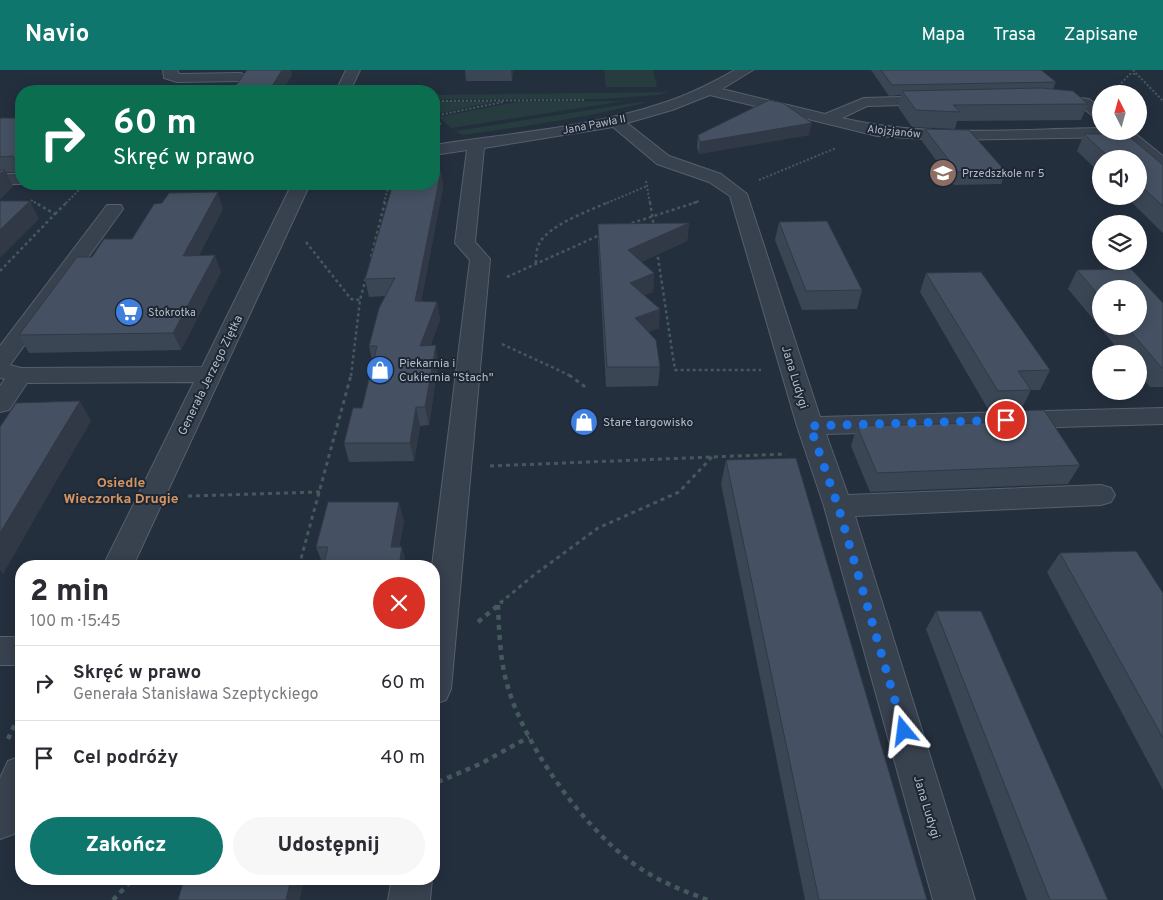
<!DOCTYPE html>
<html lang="pl">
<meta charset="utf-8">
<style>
body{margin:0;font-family:Overpass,sans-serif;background:#f7f7f7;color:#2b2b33;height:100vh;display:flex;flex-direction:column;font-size:19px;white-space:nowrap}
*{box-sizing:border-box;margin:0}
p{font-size:16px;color:#7c7c81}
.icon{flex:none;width:28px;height:28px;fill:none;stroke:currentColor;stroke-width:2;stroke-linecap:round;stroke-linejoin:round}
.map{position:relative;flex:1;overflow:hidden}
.side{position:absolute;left:15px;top:490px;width:425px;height:325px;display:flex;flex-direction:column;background:#fff;border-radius:20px;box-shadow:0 2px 12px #0003}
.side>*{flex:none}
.hud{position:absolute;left:15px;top:15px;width:425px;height:105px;border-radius:20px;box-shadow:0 2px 12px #0003;background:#0b6e4f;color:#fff;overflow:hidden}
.needle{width:32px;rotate:354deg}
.buttons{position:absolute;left:1092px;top:15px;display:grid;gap:10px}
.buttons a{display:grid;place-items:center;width:55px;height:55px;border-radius:50%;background:#fff;box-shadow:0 2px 12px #0003;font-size:25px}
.pin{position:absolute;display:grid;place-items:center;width:42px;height:42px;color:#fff;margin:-21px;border:2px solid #fff;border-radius:50%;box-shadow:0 1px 5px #0007}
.me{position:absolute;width:55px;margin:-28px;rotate:344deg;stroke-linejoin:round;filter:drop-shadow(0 0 4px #0008)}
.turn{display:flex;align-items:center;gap:18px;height:105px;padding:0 15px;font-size:22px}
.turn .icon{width:65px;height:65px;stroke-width:2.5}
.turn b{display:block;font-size:35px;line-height:42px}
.round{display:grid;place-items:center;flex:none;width:52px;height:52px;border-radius:26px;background:#f7f7f7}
.summary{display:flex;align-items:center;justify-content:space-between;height:85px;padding:0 15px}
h1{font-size:30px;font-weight:800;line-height:38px}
.action{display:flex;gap:10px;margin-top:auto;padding:10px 15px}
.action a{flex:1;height:58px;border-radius:30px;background:#0f766e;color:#fff;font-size:20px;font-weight:800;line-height:58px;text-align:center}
.action a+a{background:#f7f7f7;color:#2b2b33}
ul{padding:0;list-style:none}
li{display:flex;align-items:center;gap:15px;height:75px;padding:0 15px;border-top:1px solid #e1e1e2}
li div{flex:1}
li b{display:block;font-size:19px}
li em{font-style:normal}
header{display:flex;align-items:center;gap:30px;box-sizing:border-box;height:70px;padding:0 25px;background:#0f766e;color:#fff}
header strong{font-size:24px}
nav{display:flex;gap:28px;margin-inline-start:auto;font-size:18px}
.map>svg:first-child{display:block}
</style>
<header>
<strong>Navio</strong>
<nav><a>Mapa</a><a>Trasa</a><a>Zapisane</a></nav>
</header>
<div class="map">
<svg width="1163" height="830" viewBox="0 0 1163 830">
<rect width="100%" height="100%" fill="#242f3e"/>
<g fill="#263c3f">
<path d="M 604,0 L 653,0 L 657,17 L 606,17 Z"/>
<path d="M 669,22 L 658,25 L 603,29 L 434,29 L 434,25 Z"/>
<path d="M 434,31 L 494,32 L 435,44 Z"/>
<path d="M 625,31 L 451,58 L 439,47 L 517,32 Z"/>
<path d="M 640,32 L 647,32 C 587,48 525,56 463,65 L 456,61 Z"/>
</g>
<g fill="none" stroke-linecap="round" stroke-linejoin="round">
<g stroke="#565f6c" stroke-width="2">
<g id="minor">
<path d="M 163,0 L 177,0 L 179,4 L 241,3 L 248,7 L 241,11 L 177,12 L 164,8 Z"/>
<path d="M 346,0 L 360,0 L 350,21 L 336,21 Z"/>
<path d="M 735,0 L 753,0 L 722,19 L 825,44 L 864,28 L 937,26 L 944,30 L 937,34 L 867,36 L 842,48 C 926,68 1015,59 1101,58 L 1101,61 L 1132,61 L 1163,86 L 1163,99 L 1157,98 L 1119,67 L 943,70 L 877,66 L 710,25 L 672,40 L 627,53 L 669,86 L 721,104 L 747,124 L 820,347 L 1163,338 L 1163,354 L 826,364 L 848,425 L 1101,415 L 1111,418 L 1115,425 L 1111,432 L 1101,435 L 855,446 L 975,830 L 933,830 L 824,436 L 797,356 L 730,126 L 709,112 L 657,94 L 613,57 L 484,78 L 475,172 L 490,189 L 451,619 L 446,630 L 434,634 L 432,496 L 470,190 L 455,173 L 467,80 L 434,85 L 434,75 C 510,63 589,58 663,33 C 688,25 712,13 735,0 Z"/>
<path d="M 1052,25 L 1089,29 L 1101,38 L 1101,50 L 1096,48 L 1080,36 L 1047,32 L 1045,29 L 1047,26 Z"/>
<path d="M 0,104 L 21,104 L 23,114 L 0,114 Z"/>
<path d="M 292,114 L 310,114 L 133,496 L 103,496 L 194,312 L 27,313 L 9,340 L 0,342 L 0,316 L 5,309 L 0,308 L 0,276 L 107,135 L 121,135 L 123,139 L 10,295 L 21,298 L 202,297 Z"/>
<rect x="0" y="567" width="21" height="28"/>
<path d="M 21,686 L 21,746 L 14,764 L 0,769 L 0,708 L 8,691 Z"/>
<path d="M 392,809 L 432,809 L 430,830 L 388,830 Z"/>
</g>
</g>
<g stroke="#44595c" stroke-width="2" stroke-dasharray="2 2" stroke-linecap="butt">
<path d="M 1133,0 L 1163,31"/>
<path d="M 1113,22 L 1130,4 L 1136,4"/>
<path d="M 434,31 L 586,30"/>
<path d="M 434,46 L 503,32"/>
<path d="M 434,48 L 441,54"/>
<path d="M 759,110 L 836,78"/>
<path d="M 646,111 L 650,133"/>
<path d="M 31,130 L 36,133"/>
<path d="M 66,133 L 80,119"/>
<path d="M 384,133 L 389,114"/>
<path d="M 607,133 L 647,116"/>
<path d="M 693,133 L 699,131"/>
</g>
<g stroke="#44595c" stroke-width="2.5" stroke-dasharray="3 3" stroke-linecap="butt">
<path d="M 650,132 L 654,157"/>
<path d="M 55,144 L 67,132"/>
<path d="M 626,155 L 697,132"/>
<path d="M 306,172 L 351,229 L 360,230"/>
<path d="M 657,181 L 675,300 L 761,300"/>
<path d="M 371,187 L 385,132"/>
<path d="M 536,193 C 536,187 536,180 539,174 C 548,155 591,140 609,132"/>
<path d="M 0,201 L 55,144 L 34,132"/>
<path d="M 507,207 L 602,164"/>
<path d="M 502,274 L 571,306"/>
<path d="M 351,306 L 360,230 L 366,208"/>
</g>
<g stroke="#44595c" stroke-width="3" stroke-dasharray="4 4" stroke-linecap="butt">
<path d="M 569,305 L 588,319"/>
<path d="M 490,396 L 786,384"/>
<path d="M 188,426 L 320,422"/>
<path d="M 299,496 L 351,305"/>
<path d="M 500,533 L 534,505 L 598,458 L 679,422 L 712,387"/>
</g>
<g stroke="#44595c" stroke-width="4.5" stroke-dasharray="5 5" stroke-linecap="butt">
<path d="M 498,535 C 499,561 500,589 507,614 C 524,675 580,753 630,791 C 653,809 681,820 708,830"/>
<path d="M 478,552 L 502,532"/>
<path d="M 8,669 L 21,641"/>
<path d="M 438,712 L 480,694 L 529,667"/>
<path d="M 113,830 L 133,809"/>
</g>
<use href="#minor" fill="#38414e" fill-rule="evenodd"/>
</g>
<g fill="#3b4654" fill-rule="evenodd">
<path d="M 465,0 L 513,0 L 512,11 L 466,11 Z"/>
<path d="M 871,0 L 1041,0 L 1056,12 L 1053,19 L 1088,34 L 1081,50 L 957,51 L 955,59 L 912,57 L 898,37 L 901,25 L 889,26 Z"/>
<path d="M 0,48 L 21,48 L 21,103 L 6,102 L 13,116 L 0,129 Z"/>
<path d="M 925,59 L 1006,102 L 1001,114 L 954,115 L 922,71 Z"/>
<path d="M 1084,64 L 1163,95 L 1163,163 L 1125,126 L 1139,126 L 1139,89 L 1101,89 L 1101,104 L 1077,81 Z"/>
<path d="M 698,65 L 809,65 L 699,84 L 697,77 Z"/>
<path d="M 441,101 L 443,117 L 421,231 L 437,232 L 440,250 L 430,275 L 438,294 L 429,355 L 420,356 L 414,391 L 349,392 L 344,373 L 362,338 L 373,295 L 369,276 L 385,226 L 369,227 L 365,209 Z"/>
<path d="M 223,139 L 199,185 L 221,202 L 181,280 L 29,283 L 19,265 L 92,187 L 132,169 Z"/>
<path d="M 779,152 L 862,220 L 857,239 L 802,240 L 775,170 Z"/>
<path d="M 689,153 L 687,171 L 641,192 L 654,203 L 653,222 L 644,225 L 659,258 L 648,262 L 660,297 L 658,316 L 606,317 L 598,172 L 598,154 Z"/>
<path d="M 1077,200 L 1163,233 L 1163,317 L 1150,317 L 1139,304 L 1139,284 L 1122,284 L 1068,219 ZM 1101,219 L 1139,256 L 1101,256 Z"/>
<path d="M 926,203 L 1050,300 L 1040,320 L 1031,320 L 1021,340 L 989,341 L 920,222 Z"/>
<path d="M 1011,341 L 1080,395 L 1068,414 L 870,422 L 851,376 L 857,356 L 1005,353 Z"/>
<path d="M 726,390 L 927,830 L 805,830 L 721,414 Z"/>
<path d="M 404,451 L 399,477 L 323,495 L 316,477 Z"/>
<path d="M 1060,483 L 1163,523 L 1163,720 L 1047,502 Z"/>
<path d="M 936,541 L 1108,830 L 1027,830 L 926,559 Z"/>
</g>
<g fill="#303945">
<path d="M 282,0 L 291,0 L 292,6 L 282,21 L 269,21 Z"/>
<path d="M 511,0 L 513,0 L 512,11 Z"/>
<path d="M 812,53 L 809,65 L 699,84 L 700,72 Z"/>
<path d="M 21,85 L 21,102 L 15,90 Z"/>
<path d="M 5,100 L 13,116 L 0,129 L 0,104 Z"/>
<path d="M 441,101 L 443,117 L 418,249 L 415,231 Z"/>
<path d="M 218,122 L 223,139 L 189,203 L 183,186 Z"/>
<path d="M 30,131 L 39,149 L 0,188 L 0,160 Z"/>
<path d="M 689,153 L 687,171 L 627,198 L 628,180 Z"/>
<path d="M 215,185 L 221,202 L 181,280 L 173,263 Z"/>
<path d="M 654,203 L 653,222 L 629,232 L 630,213 Z"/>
<path d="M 437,232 L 440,250 L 424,294 L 420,276 Z"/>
<path d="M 660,239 L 659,258 L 634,267 L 635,248 Z"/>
<path d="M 436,275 L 438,294 L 429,355 L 425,337 Z"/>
<path d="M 80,331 L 91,351 L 3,504 L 0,500 L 0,463 Z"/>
<path d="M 416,337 L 420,356 L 414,391 L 410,373 Z"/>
<path d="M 399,432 L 404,451 L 396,496 L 391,477 Z"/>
<path d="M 402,477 L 407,496 L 399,496 Z"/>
<path d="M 291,809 L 304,809 L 300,830 L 286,830 Z"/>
</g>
<g fill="#455162" stroke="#303945">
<path d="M 247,0 L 282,0 L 269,21 L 232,21 Z"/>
<path d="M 881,0 L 1041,0 L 1056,12 L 892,15 Z"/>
<path d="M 1041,18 L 1073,21 L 1088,34 L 953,35 L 960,42 L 916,40 L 902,21 Z"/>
<path d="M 769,30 L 783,33 L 812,53 L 700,72 L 698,65 Z"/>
<path d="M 0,48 L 21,48 L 21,85 L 15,90 L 13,86 L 0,87 Z"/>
<path d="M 925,59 L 969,60 L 1006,102 L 958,102 Z"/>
<path d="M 1084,64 L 1126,64 L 1163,95 L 1163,136 L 1139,114 L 1139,89 L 1111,89 Z"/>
<path d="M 0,100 L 5,100 L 0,104 Z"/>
<path d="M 434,101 L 441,101 L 415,231 L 437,232 L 420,276 L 436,275 L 425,337 L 416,337 L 410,373 L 344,373 L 353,338 L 362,338 L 377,276 L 369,276 L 379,238 L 395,208 L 365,209 L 393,114 L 434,114 Z"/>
<path d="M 218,122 L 183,186 L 215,185 L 173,263 L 19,265 L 77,187 L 92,187 L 104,169 L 132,169 L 154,134 L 162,133 L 169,123 Z"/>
<path d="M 0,131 L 30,131 L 0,160 Z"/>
<path d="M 827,151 L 862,220 L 806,221 L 779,152 Z"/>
<path d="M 689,153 L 628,180 L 654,203 L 630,213 L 660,239 L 635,248 L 656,270 L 660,297 L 607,297 L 598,154 Z"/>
<path d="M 1131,199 L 1163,233 L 1163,298 L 1162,298 L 1126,256 L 1139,256 L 1139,219 L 1101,219 L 1101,228 L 1077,200 Z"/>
<path d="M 981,202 L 1050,300 L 1018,301 L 1031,320 L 998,321 L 926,203 Z"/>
<path d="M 80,331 L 0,463 L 0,357 L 16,333 Z"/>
<path d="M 1044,340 L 1080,395 L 877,403 L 857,356 L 1017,352 L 1011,341 Z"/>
<path d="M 796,388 L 927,830 L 819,830 L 726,390 Z"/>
<path d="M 328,432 L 399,432 L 391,477 L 402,477 L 399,496 L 323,496 L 328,477 L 316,477 Z"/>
<path d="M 1136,481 L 1163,523 L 1163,668 L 1060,483 Z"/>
<path d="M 936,541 L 981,541 L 1108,830 L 1050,830 Z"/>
<path d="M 184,809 L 291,809 L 286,830 L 178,830 Z"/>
</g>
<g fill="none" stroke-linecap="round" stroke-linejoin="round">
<path stroke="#1a73e8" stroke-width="9" stroke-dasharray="0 16.2" d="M 904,661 L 838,436 L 810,356 L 1006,350"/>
</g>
<defs>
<g id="school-disc" transform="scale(1.4375)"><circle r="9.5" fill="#8d6e63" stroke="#1d2633"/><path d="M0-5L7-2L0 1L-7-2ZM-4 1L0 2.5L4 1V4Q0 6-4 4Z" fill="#fff"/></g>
<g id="supermarket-disc" transform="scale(1.4375)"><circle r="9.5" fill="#3f7fe0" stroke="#1d2633"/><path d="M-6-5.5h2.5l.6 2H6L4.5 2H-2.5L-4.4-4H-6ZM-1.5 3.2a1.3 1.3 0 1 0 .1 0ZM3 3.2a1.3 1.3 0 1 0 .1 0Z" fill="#fff"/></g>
<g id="shop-disc" transform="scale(1.4375)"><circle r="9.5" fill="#3f7fe0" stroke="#1d2633"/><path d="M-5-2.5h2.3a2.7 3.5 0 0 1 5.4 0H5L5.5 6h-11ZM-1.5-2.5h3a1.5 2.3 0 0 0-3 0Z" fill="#fff"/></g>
</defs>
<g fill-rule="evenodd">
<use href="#school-disc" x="943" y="103"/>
<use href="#supermarket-disc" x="129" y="242"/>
<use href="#shop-disc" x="380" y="300"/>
<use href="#shop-disc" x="584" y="352"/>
</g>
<g text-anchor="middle" stroke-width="4" stroke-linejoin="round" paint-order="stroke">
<g font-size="11" fill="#b4bcc9" stroke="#1d2633">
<text transform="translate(594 54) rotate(-11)" y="4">Jana Pawła II</text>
<text transform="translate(894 61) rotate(6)" y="4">Alojzjanów</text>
</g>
<g font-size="11" fill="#b4bcc9" stroke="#1d2633" text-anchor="start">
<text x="962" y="107">Przedszkole nr 5</text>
<text x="148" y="246">Stokrotka</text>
</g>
<g font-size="12" fill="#b4bcc9" stroke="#1d2633" text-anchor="start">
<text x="399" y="297">Piekarnia i<tspan x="399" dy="14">Cukiernia "Stach"</tspan></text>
<text x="603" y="356">Stare targowisko</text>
</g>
<g font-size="12" fill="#b4bcc9" stroke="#1d2633">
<text transform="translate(210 305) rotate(-64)" y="4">Generała Jerzego Ziętka</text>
<text transform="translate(795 307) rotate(73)" y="4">Jana Ludygi</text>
<text transform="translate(927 737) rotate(73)" y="4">Jana Ludygi</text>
</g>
<g font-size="14" font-weight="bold" fill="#d59563" stroke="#1d2633">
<text x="121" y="417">Osiedle<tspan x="121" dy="16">Wieczorka Drugie</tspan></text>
</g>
</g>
</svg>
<div class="buttons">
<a><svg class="needle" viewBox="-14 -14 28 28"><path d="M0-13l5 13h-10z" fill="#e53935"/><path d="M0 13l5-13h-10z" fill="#7c7c81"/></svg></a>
<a><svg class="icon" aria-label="sound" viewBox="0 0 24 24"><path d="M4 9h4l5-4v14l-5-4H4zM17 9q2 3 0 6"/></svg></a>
<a><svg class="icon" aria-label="layers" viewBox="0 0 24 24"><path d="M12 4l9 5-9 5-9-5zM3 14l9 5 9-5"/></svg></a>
<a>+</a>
<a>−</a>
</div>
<div class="pin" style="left:1006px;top:350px;background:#d93025"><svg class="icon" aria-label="arrive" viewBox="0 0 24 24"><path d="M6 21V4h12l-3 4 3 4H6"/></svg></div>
<svg class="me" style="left:904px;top:661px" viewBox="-20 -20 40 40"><path d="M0-17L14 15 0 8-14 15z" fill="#1a73e8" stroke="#fff" stroke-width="4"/></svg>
<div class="hud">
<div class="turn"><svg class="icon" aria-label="right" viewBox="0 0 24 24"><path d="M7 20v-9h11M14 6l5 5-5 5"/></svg><div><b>60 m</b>Skręć w prawo</div></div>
</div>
<section class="side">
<div class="summary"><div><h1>2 min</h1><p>100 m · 15:45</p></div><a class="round" style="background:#d93025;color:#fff"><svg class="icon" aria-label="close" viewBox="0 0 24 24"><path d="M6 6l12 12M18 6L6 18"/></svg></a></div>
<ul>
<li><svg class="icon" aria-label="right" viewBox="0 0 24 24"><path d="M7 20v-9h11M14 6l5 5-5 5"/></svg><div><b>Skręć w prawo</b><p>Generała Stanisława Szeptyckiego</p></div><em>60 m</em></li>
<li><svg class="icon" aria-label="arrive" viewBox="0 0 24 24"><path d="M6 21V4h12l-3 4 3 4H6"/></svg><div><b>Cel podróży</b></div><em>40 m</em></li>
</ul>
<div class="action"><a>Zakończ</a><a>Udostępnij</a></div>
</section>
</div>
